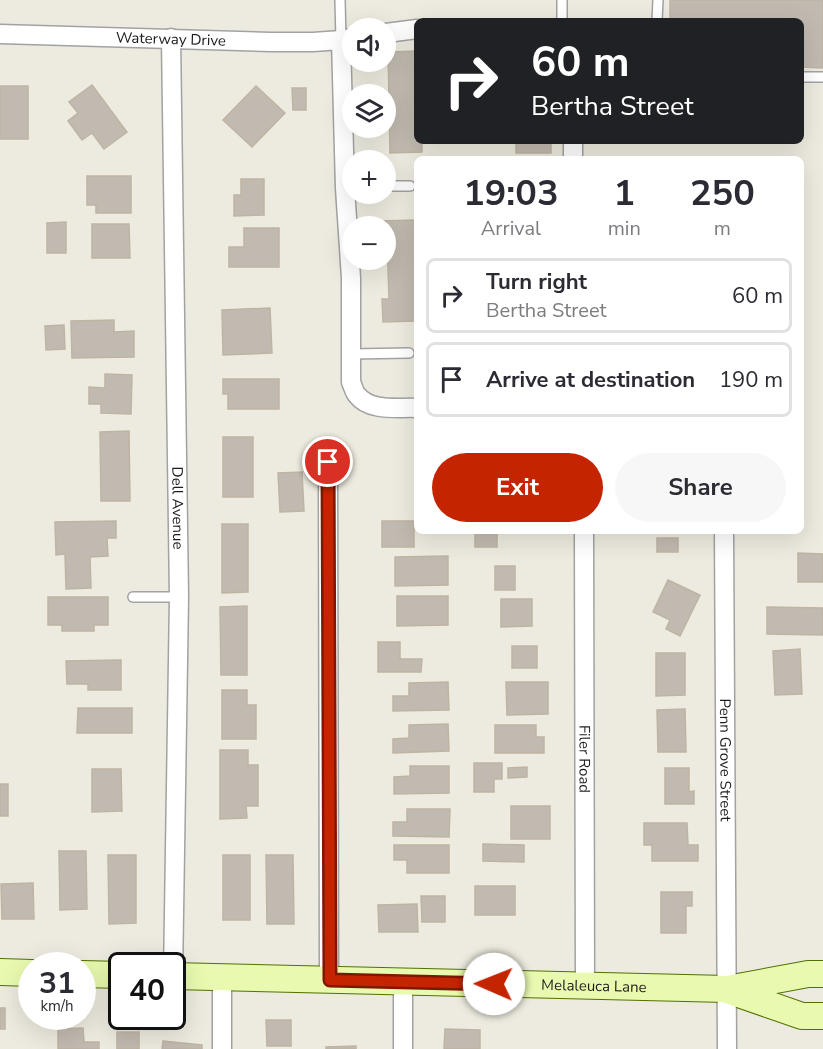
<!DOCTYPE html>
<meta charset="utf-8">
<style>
body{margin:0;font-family:"Nunito Sans",sans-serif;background:#f7f7f7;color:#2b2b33;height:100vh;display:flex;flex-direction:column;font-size:22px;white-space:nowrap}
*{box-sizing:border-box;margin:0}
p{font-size:20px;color:#7c7c81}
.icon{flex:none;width:33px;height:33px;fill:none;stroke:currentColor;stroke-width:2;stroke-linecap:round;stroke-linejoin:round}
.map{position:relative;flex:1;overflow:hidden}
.drawer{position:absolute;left:414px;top:156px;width:390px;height:378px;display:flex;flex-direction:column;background:#fff;border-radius:9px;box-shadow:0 6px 24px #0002}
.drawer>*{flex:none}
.top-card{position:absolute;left:414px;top:18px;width:390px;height:126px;border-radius:9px;box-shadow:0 6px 24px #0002;background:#202124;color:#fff;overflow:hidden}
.controls{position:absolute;left:342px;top:18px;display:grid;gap:12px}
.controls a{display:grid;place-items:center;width:54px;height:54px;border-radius:50%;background:#fff;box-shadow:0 6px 24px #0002;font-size:30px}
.speed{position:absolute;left:18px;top:952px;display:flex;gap:12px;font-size:30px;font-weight:700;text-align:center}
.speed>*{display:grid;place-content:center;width:78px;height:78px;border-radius:50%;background:#fff;box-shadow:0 6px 24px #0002;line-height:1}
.speed small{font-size:15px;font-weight:400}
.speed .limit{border:3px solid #111;border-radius:9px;background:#fff;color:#111}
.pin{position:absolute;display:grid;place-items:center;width:51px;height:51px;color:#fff;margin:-26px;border:3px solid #fff;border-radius:50%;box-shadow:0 2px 6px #0007}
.me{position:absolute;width:66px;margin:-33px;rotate:271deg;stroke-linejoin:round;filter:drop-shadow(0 0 4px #0008)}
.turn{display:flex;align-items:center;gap:21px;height:126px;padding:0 18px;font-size:27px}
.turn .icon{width:78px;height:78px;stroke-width:2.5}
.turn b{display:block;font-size:42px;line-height:51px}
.eta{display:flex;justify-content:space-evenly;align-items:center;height:102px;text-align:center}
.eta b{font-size:36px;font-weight:700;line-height:42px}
.cta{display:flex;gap:12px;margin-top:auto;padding:12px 18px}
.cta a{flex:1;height:69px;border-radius:36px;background:#c52400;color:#fff;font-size:24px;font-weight:700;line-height:69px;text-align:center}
.cta a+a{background:#f7f7f7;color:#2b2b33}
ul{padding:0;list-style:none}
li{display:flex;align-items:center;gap:18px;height:75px;margin:0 12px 9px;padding:0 6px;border:3px solid #e1e1e2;border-radius:9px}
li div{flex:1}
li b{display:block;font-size:22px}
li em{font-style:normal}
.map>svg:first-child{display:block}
</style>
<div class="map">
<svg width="823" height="1049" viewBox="0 0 823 1049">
<rect width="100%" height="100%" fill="#edebdf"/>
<g fill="#c1bab0" stroke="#beb4a2" stroke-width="1.5">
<path d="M 670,0 L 823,0 L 823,68 L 801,67 L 801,21 L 670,21 Z"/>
<path d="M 417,51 L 417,141 L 422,141 L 422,152 L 390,153 L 388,52 Z"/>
<path d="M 92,85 L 127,132 L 104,149 L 92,133 L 82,140 L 68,121 L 78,113 L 69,102 Z"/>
<rect x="0" y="86" width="28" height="53"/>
<path d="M 256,86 L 285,113 L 252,147 L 223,120 Z"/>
<path d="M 292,88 L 306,88 L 306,110 L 293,110 Z"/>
<rect x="516" y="141" width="35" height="12"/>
<path d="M 87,176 L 131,176 L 131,213 L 96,213 L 96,205 L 87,205 Z"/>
<path d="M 241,179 L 264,179 L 264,215 L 234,216 L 234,195 L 241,195 Z"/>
<path d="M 417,220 L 417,321 L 383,322 L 382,299 L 389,299 L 387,238 L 386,238 L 386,226 L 380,226 L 380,221 Z"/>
<path d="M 66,222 L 66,253 L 47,253 L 47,223 Z"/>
<path d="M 92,224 L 129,224 L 130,258 L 92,258 Z"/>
<path d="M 244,228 L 279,228 L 279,267 L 229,267 L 229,247 L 244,247 Z"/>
<path d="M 270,308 L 272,353 L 223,355 L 222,310 Z"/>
<path d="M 114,320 L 114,332 L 134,331 L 134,357 L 72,358 L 71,321 Z"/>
<path d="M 64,325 L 65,349 L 46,350 L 45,326 Z"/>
<path d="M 105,374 L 132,375 L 131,414 L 101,413 L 101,404 L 89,404 L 89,387 L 105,388 Z"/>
<path d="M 223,379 L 279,379 L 279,409 L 228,409 L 228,394 L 223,394 Z"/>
<path d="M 129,431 L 130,501 L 101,501 L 100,432 Z"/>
<rect x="223" y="437" width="30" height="60"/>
<path d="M 302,472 L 304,511 L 280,512 L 278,473 Z"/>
<path d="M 116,521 L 116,538 L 107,538 L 108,556 L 90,557 L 91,588 L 66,589 L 65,554 L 56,555 L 55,522 Z"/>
<rect x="382" y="521" width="32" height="26"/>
<path d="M 222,524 L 248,524 L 248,592 L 222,593 Z"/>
<rect x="475" y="531" width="22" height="16"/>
<rect x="657" y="538" width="21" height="14"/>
<path d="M 798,553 L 823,554 L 823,582 L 798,582 Z"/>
<path d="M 448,556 L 448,585 L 395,586 L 395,557 Z"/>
<rect x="495" y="566" width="20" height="24"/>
<path d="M 668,580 L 700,595 L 680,636 L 666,629 L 670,620 L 653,612 Z"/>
<path d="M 397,596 L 448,596 L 448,625 L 397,626 Z"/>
<path d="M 48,597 L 108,597 L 108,625 L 94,625 L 94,631 L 62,631 L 62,625 L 48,625 Z"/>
<path d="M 501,599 L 532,599 L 532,626 L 501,627 Z"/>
<path d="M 247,606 L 247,675 L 221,675 L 220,607 Z"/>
<path d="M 767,607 L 823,608 L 823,635 L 767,634 Z"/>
<path d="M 378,642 L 400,642 L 400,659 L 422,659 L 421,672 L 378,672 Z"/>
<rect x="512" y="646" width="25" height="22"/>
<path d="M 800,649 L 802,694 L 775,695 L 773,651 Z"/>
<path d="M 656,653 L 685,653 L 685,695 L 656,696 Z"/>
<path d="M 121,660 L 121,690 L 88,690 L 88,684 L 67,684 L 66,661 Z"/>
<path d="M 448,682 L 449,710 L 393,711 L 393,696 L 409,696 L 409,683 Z"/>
<path d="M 506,682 L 548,682 L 548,714 L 507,715 Z"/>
<path d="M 222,690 L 247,690 L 247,705 L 256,705 L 256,739 L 222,739 Z"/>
<path d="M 78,708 L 132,708 L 132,733 L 77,733 Z"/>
<path d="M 685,709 L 686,752 L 658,752 L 657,710 Z"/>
<path d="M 448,724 L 449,751 L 393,753 L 393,739 L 409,738 L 409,725 Z"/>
<path d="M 495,725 L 536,725 L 536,737 L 544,737 L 544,753 L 495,753 Z"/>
<path d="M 220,750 L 248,750 L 248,765 L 258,765 L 258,806 L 246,806 L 247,818 L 220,819 Z"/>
<path d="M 474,763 L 502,763 L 502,779 L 494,779 L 494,792 L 474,792 Z"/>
<path d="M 410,766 L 449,766 L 449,793 L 394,794 L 394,777 L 410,776 Z"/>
<path d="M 527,767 L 527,777 L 508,778 L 508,768 Z"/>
<path d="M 665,768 L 689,768 L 689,792 L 694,791 L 694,804 L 665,804 Z"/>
<path d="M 92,769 L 121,769 L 122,811 L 92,812 Z"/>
<rect x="0" y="784" width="8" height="32"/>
<rect x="511" y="806" width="39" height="33"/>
<path d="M 407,809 L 450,809 L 449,837 L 393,836 L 393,822 L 407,822 Z"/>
<path d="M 644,823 L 687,823 L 688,845 L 698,845 L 698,861 L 652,861 L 652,845 L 644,845 Z"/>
<path d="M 483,844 L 524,845 L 524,862 L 483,861 Z"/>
<path d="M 394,845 L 449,845 L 449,873 L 407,873 L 407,860 L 394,860 Z"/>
<path d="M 59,851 L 86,851 L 87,909 L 60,910 Z"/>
<path d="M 108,855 L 136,855 L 136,923 L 109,924 Z"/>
<rect x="223" y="855" width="27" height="65"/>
<path d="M 266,855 L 293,855 L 294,924 L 267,924 Z"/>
<path d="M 33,883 L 34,919 L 2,919 L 1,884 Z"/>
<rect x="475" y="886" width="40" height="29"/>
<path d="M 661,892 L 692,892 L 692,906 L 686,906 L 686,933 L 661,933 Z"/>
<path d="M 421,896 L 445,896 L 445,922 L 422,922 Z"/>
<path d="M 417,904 L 418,932 L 379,932 L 378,905 Z"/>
<rect x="0" y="1008" width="5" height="21"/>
<path d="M 266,1020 L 291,1020 L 291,1046 L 267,1046 Z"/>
<path d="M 83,1028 L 84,1042 L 99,1042 L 99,1049 L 58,1049 L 58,1029 Z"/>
<path d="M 445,1029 L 480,1030 L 480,1049 L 444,1049 Z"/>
<rect x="117" y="1032" width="22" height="17"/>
<path d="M 163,1041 L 202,1045 L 202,1049 L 162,1049 Z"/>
<path d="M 356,1046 L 356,1049 L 326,1049 L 326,1047 Z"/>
</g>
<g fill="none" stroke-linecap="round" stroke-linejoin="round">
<g stroke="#a2a2a2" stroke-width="12">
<g id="lane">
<path d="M 340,0 L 341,40"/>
<path d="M 562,0 L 562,21"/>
<path d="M 657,21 L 658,0"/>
<path d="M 801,77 L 823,77"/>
<path d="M 386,186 L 410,186"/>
<path d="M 351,354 L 409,353"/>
<path d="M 133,597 L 179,597"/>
</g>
</g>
<g stroke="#a2a2a2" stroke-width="21">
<g id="street">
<path d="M 386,33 L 417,29"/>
<path id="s1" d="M 0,34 L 271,42 L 313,42 L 341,40"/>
<path id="s2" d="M 171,38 L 179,597 L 173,976"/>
<path d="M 352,38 L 341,40 L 345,188 L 351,278 L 351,382 C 353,386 354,392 357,395 C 370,412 398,407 417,408"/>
<path d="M 573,141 L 573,159"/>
<path d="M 328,462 L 329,980"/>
<path id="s3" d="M 584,531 L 585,986"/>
<path id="s4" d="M 724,532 L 727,1049"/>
<path d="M 403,982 L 403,1049"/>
<path d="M 222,1049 L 222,978"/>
</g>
</g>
<g stroke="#507102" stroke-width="28">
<g id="secondary">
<path d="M 0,972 L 32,973"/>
<path d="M 82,974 L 122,975"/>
<path id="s5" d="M 172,976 L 727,989 L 808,974 L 823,974"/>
<path d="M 727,990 L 802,1016 L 823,1016"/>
</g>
</g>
<use href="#lane" stroke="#fff" stroke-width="9"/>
<use href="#street" stroke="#fff" stroke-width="18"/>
<use href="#secondary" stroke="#e9fab0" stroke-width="26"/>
</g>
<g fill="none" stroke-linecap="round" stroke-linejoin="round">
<g stroke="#801700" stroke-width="15">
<path id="route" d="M 328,462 L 330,980 L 494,984"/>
</g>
<use href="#route" stroke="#c52400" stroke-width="10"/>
</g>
<g text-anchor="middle" stroke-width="5" stroke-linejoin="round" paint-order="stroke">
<g font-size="15" fill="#1b1b1b" stroke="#fff">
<text dy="5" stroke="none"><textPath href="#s1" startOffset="171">Waterway Drive</textPath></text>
<text dy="5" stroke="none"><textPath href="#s2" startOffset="470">Dell Avenue</textPath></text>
<text dy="5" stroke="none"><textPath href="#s3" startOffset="228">Filer Road</textPath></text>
<text dy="5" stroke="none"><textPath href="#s4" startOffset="228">Penn Grove Street</textPath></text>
<text dy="5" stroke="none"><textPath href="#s5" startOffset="422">Melaleuca Lane</textPath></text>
</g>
</g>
</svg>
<div class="controls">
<a><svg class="icon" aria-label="sound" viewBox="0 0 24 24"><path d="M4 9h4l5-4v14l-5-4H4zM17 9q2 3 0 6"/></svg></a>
<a><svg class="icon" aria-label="layers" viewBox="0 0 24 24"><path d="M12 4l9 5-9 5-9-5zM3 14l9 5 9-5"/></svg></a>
<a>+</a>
<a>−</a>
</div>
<div class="speed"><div>31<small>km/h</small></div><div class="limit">40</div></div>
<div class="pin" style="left:328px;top:462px;background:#d93025"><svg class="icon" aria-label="arrive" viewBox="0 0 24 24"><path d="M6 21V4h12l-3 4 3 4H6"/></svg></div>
<svg class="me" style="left:494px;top:984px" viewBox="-20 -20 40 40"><circle r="19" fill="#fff"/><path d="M0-13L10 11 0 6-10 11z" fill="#c52400"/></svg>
<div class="top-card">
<div class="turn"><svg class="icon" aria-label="right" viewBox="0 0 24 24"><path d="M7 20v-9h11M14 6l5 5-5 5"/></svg><div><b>60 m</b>Bertha Street</div></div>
</div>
<section class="drawer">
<div class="eta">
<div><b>19:03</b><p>Arrival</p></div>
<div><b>1</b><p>min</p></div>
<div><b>250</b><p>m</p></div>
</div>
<ul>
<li><svg class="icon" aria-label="right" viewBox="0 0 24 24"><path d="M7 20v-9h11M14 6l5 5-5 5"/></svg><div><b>Turn right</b><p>Bertha Street</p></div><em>60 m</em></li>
<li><svg class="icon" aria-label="arrive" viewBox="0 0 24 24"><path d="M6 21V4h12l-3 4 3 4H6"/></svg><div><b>Arrive at destination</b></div><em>190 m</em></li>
</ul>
<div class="cta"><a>Exit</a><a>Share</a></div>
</section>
</div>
